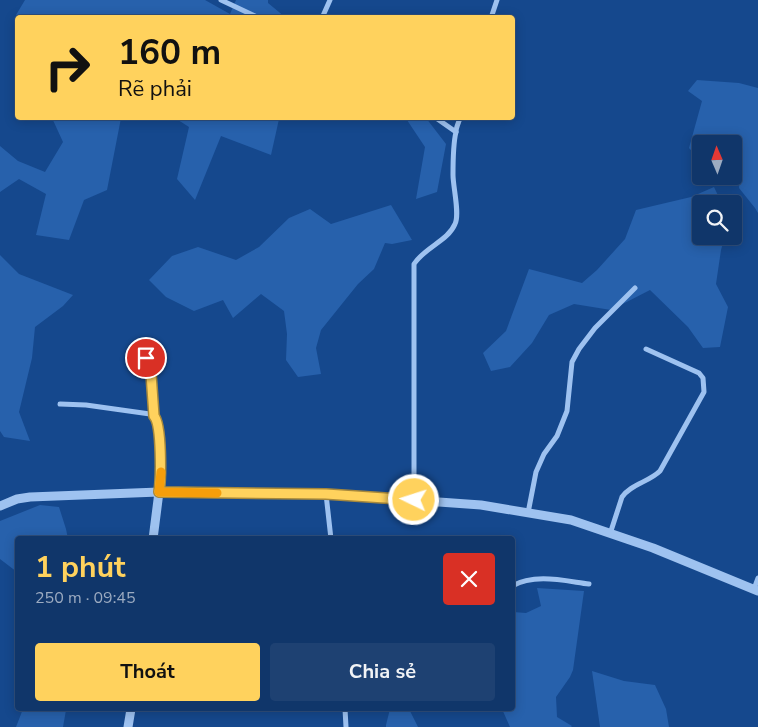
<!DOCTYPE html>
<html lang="vi">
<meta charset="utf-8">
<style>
body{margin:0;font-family:"Nunito Sans",sans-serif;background:#1e4172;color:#f1f3f6;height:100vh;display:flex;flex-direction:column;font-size:19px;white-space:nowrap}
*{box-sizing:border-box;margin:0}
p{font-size:16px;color:#9cabc1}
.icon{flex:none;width:28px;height:28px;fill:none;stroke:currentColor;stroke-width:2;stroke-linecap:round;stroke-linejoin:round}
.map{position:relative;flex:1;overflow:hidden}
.drawer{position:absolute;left:15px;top:536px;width:500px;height:175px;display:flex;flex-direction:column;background:#10366a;border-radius:5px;box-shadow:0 2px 12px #0003,0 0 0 1px #30507e}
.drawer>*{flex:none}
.hud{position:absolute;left:15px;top:15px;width:500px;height:105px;border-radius:5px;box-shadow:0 2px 12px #0003,0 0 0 1px #30507e;background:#ffd25d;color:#111;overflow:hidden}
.needle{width:32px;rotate:358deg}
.fabs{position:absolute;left:692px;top:135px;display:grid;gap:10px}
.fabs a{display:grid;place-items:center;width:50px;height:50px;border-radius:5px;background:#10366a;box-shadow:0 2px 12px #0003,0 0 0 1px #30507e;font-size:25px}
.pin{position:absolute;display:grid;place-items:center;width:42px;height:42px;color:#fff;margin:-21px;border:2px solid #fff;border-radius:50%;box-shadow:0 1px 5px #0007}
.me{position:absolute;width:55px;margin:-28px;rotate:274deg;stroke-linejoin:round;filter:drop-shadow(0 0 4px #0008)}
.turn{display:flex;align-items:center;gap:18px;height:105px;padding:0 20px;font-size:22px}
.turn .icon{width:65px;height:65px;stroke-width:2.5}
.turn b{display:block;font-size:35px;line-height:42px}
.round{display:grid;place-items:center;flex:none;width:52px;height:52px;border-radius:5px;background:#1e4172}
.overview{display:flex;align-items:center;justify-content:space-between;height:85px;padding:0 20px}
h1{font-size:30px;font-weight:700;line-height:38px;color:#ffd25d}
.button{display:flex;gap:10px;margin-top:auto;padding:10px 20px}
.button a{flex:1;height:58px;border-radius:5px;background:#ffd25d;color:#111;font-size:20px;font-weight:700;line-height:58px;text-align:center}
.button a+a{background:#1e4172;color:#f1f3f6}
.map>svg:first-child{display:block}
</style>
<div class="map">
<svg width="758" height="727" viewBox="0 0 758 727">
<rect width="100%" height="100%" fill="#15488d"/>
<g fill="#2761ac">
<path d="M 25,0 L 205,0 L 230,14 L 236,0 L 268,0 L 268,3 L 285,17 L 17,18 L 16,15 Z"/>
<path d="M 697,80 L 739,83 L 758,88 L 758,213 L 755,208 L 739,188 L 740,169 L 734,164 L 734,144 L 701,144 L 701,161 L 689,148 L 702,101 L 688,91 Z"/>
<path d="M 52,118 L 121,118 L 107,190 L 84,200 L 69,240 L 36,235 L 46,194 L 19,179 L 0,192 L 0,146 L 18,161 L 45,172 L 63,142 Z"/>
<path d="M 175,118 L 278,118 L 279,119 L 271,155 L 221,136 L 195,200 L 177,179 L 189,127 Z"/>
<path d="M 403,118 L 426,118 L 446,144 L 437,192 L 416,199 L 425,147 L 407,120 Z"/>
<path d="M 714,187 L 722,204 L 701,204 L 701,236 L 725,236 L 721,250 L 716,284 L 728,307 L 720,347 L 703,348 L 688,327 L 650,290 L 611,310 L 574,304 L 549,315 L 532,343 L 510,367 L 491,371 L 483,353 L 506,331 L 529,269 L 582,283 L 597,270 L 625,239 L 636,210 L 691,197 Z"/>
<path d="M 391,205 L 412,240 L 392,244 L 385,243 L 374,269 L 358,284 L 321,330 L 316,348 L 321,374 L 298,377 L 286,360 L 287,334 L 284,311 L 261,294 L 233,318 L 223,300 L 194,311 L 166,297 L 149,280 L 172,256 L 198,247 L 236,260 L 259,247 L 289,218 L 310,209 L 331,224 Z"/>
<path d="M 0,255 L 19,274 L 73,295 L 63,306 L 35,327 L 32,358 L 19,412 L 30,441 L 4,437 L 0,431 Z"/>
<path d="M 40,505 L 59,507 L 66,529 L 68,539 L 18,539 L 17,572 L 0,559 L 0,521 Z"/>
<path d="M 537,588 L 584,591 L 573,670 L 570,677 L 556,697 L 557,717 L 572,726 L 571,727 L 510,727 L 502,709 L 512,709 L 513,612 L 526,613 L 541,606 Z"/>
<path d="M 592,671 L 624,681 L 655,685 L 666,709 L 669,727 L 600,727 Z"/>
<path d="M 23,709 L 66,710 L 63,727 L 16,727 Z"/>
<path d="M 390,709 L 409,709 L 418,727 L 386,727 L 386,725 Z"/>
</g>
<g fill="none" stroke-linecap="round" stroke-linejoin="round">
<g stroke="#9ec2f0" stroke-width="5">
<path d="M 221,0 L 259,18"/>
<path d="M 322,18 L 330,0"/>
<path d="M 491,18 L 497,0"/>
<path d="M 436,118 L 456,132"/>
<path d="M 129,357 L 146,358 L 150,359 L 154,416"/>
<path d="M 60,404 L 86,405 L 150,414 C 153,415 154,415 156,418 C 161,425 161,481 159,492"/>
<path d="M 326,494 L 331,539"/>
<path d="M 414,500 L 414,264 C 425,247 448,241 455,224 C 460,214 453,187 453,175 C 453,162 453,144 456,132 C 456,127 459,122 460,118"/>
<path d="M 528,513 L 536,472 L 544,454 L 557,436 L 567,411 L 572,362 L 579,349 L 595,328 L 635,288"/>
<path d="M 610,534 L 622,497 C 631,484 649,482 660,471 L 704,392 L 703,378 L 699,373 L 646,349"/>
<path d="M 512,586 C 535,573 565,581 589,584"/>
<path d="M 754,589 L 758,578"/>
<path d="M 345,709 L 346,727"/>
</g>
<g stroke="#9ec2f0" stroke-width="9">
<path d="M 0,506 L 17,499 L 30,497 L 159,492 L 326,494 L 481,505 L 571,520 L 653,548 L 758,591"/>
<path d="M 153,539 L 159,492"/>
<path d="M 128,727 L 131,709"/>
</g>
</g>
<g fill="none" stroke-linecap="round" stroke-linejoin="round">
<g stroke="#a6883c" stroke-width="12">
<path id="route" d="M 146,358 L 150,360 L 154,416 C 162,425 161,479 159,492 L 326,494 L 414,500"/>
</g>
<use href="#route" stroke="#ffd25d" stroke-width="9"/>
<path stroke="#f59e0b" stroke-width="9" d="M 161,472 L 159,492 L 217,493"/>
</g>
</svg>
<div class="fabs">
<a><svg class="needle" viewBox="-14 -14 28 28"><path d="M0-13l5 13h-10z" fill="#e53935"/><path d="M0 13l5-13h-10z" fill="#9cabc1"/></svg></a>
<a><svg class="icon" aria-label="search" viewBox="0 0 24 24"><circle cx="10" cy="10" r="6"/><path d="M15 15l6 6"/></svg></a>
</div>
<div class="pin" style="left:146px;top:358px;background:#d93025"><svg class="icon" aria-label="arrive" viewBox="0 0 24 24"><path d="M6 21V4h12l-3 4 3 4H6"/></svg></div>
<svg class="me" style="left:414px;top:500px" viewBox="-20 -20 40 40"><circle r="17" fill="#ffd25d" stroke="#fff" stroke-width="3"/><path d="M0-11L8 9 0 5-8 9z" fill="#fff"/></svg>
<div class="hud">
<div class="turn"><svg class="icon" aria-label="right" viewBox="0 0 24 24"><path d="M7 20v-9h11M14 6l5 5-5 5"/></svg><div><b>160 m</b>Rẽ phải</div></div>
</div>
<section class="drawer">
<div class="overview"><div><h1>1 phút</h1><p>250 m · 09:45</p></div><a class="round" style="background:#d93025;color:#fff"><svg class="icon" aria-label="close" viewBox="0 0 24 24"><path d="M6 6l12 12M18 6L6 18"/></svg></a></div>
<div class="button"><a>Thoát</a><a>Chia sẻ</a></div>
</section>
</div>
